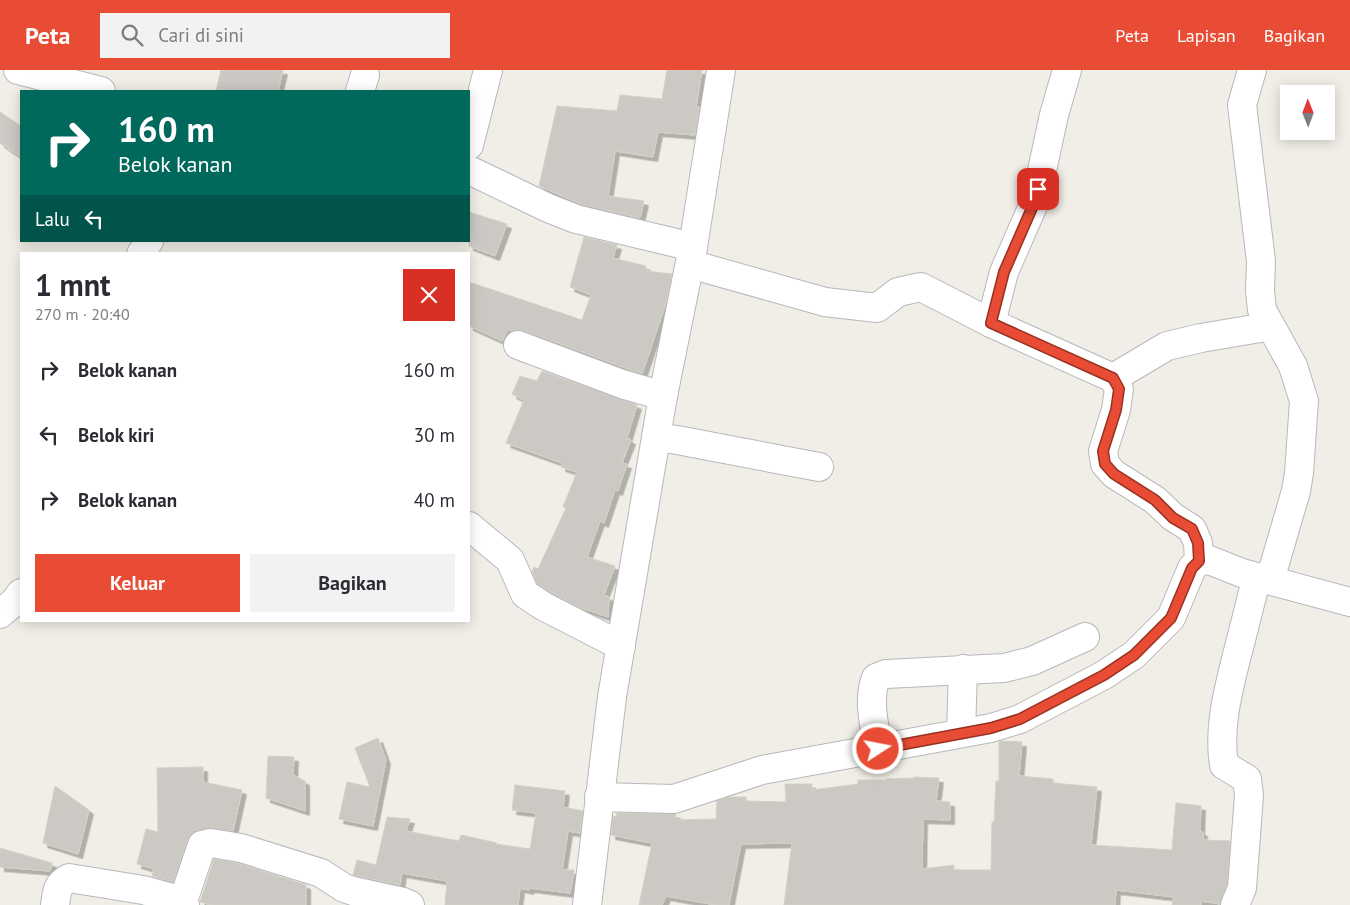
<!DOCTYPE html>
<html lang="id">
<meta charset="utf-8">
<style>
body{margin:0;font-family:"PT Sans",sans-serif;background:#f2f2f3;color:#2b2b33;height:100vh;display:flex;flex-direction:column;font-size:19px;white-space:nowrap}
*{box-sizing:border-box;margin:0}
p{font-size:16px;color:#7c7c81}
.icon{flex:none;width:28px;height:28px;fill:none;stroke:currentColor;stroke-width:2;stroke-linecap:round;stroke-linejoin:round}
.map{position:relative;flex:1;overflow:hidden}
.panel{position:absolute;left:20px;top:182px;width:450px;height:370px;display:flex;flex-direction:column;background:#fff;border-radius:0px;box-shadow:0 2px 12px #0003}
.panel>*{flex:none}
.hud{position:absolute;left:20px;top:20px;width:450px;height:152px;border-radius:0px;box-shadow:0 2px 12px #0003;background:#00695c;color:#fff;overflow:hidden}
.needle{width:32px;rotate:359deg}
.buttons{position:absolute;left:1280px;top:15px;display:grid;gap:10px}
.buttons a{display:grid;place-items:center;width:55px;height:55px;border-radius:0px;background:#fff;box-shadow:0 2px 12px #0003;font-size:25px}
.pin{position:absolute;display:grid;place-items:center;width:42px;height:42px;color:#fff;margin:-21px;border-radius:10px;box-shadow:0 2px 8px #0006}
.me{position:absolute;width:55px;margin:-28px;rotate:79deg;stroke-linejoin:round;filter:drop-shadow(0 0 4px #0008)}
.turn{display:flex;align-items:center;gap:18px;height:105px;padding:0 15px;font-size:22px}
.turn .icon{width:65px;height:65px;stroke-width:2.5}
.turn b{display:block;font-size:35px;line-height:42px}
.then{display:flex;align-items:center;height:48px;padding:0 15px;background:#0003;gap:10px;font-size:19px}
.round{display:grid;place-items:center;flex:none;width:52px;height:52px;border-radius:0px;background:#f2f2f3}
.headline{display:flex;align-items:center;justify-content:space-between;height:85px;padding:0 15px}
h1{font-size:30px;font-weight:800;line-height:38px}
.button{display:flex;gap:10px;margin-top:auto;padding:10px 15px}
.button a{flex:1;height:58px;border-radius:0px;background:#e84c34;color:#fff;font-size:20px;font-weight:800;line-height:58px;text-align:center}
.button a+a{background:#f2f2f3;color:#2b2b33}
ul{padding:0;list-style:none}
li{display:flex;align-items:center;gap:15px;height:65px;padding:0 15px}
li div{flex:1}
li b{display:block;font-size:19px}
li em{font-style:normal}
header{display:flex;align-items:center;gap:30px;box-sizing:border-box;height:70px;padding:0 25px;background:#e84c34;color:#fff}
header strong{font-size:24px}
nav{display:flex;gap:28px;margin-inline-start:auto;font-size:18px}
.search{width:350px;height:45px;background:#f2f2f3;display:flex;align-items:center;gap:12px;box-sizing:border-box;padding:0 18px;border-radius:0px;color:#7c7c81;font-size:19px}
.map>svg:first-child{display:block}
</style>
<header>
<strong>Peta</strong>
<div class="search"><svg class="icon" aria-label="search" viewBox="0 0 24 24"><circle cx="10" cy="10" r="6"/><path d="M15 15l6 6"/></svg>Cari di sini</div>
<nav><a>Peta</a><a>Lapisan</a><a>Bagikan</a></nav>
</header>
<div class="map">
<svg width="1350" height="835" viewBox="0 0 1350 835">
<defs>
<filter id="shadow"><feDropShadow dx="4.5" dy="4.5" stdDeviation="0" flood-color="#0004"/></filter>
</defs>
<rect width="100%" height="100%" fill="#f0eee6"/>
<g fill="#ccc8c3" stroke="#d5d0c4" filter="url(#shadow)">
<path d="M 221,0 L 283,0 L 278,21 L 216,21 Z"/>
<path d="M 667,0 L 702,0 L 696,37 L 699,37 L 695,65 L 658,62 L 653,87 L 615,81 L 608,126 L 644,131 L 640,148 L 581,134 L 539,116 L 557,36 L 617,41 L 620,25 L 662,29 Z"/>
<path d="M 0,42 L 21,56 L 21,87 L 0,73 Z"/>
<path d="M 469,142 L 507,154 L 495,186 L 469,176 Z"/>
<path d="M 584,167 L 617,175 L 613,188 L 646,196 L 645,201 L 672,204 L 666,233 L 642,304 L 523,260 L 512,261 L 508,259 L 502,271 L 469,256 L 469,212 L 582,250 L 591,225 L 570,217 Z"/>
<path d="M 542,301 L 637,335 L 627,368 L 631,370 L 622,393 L 627,394 L 618,421 L 615,420 L 604,453 L 600,451 L 587,487 L 615,496 L 604,525 L 609,527 L 608,547 L 579,537 L 551,522 L 537,514 L 532,501 L 534,497 L 538,499 L 566,438 L 563,437 L 577,402 L 561,397 L 562,393 L 506,373 L 524,330 L 512,324 L 520,306 L 537,311 Z"/>
<path d="M 378,668 L 386,690 L 373,756 L 339,749 L 347,712 L 370,717 L 355,678 Z"/>
<path d="M 1001,671 L 1022,672 L 1019,706 L 1053,709 L 1053,713 L 1097,717 L 1091,775 L 1172,780 L 1176,733 L 1201,736 L 1200,761 L 1203,762 L 1203,770 L 1230,771 L 1227,814 L 1220,834 L 1201,831 L 1201,835 L 1172,835 L 1174,827 L 1116,820 L 1115,835 L 784,835 L 792,773 L 741,774 L 729,835 L 716,835 L 666,826 L 662,835 L 639,835 L 652,773 L 611,765 L 613,746 L 616,747 L 617,743 L 676,744 L 675,750 L 716,749 L 717,731 L 730,727 L 746,727 L 746,731 L 786,732 L 785,714 L 812,714 L 812,720 L 858,714 L 858,710 L 886,710 L 886,709 L 914,708 L 914,707 L 939,708 L 936,731 L 950,732 L 950,750 L 923,749 L 922,799 L 954,795 L 954,800 L 991,800 L 992,752 L 994,752 L 996,711 L 999,711 L 999,672 Z"/>
<path d="M 268,686 L 294,687 L 293,705 L 305,711 L 305,741 L 266,728 Z"/>
<path d="M 203,697 L 203,712 L 242,720 L 233,761 L 208,758 L 192,763 L 187,770 L 173,812 L 152,806 L 154,799 L 137,794 L 146,759 L 158,762 L 157,698 Z"/>
<path d="M 515,715 L 565,721 L 563,737 L 583,741 L 580,763 L 568,761 L 562,800 L 574,800 L 570,823 L 530,818 L 529,820 L 520,818 L 518,835 L 445,835 L 447,811 L 402,803 L 400,815 L 353,805 L 357,790 L 376,795 L 387,747 L 410,749 L 406,761 L 459,771 L 461,765 L 497,773 L 496,774 L 530,779 L 536,743 L 512,740 Z"/>
<path d="M 55,716 L 89,740 L 78,784 L 43,773 Z"/>
<path d="M 0,778 L 52,793 L 50,801 L 0,797 Z"/>
<path d="M 214,789 L 237,793 L 306,815 L 306,835 L 212,835 L 200,832 Z"/>
</g>
<g fill="none" stroke-linecap="round" stroke-linejoin="round">
<g stroke="#b6b8bc" stroke-width="30">
<g id="minor">
<path d="M 18,0 L 101,21"/>
<path d="M 1252,0 L 1242,35 L 1261,191 L 1260,221 L 1262,240 L 1293,296 L 1304,331 L 1299,403 L 1296,421 L 1270,510"/>
<path d="M 360,21 L 365,5"/>
<path d="M 469,75 L 488,0"/>
<path d="M 469,100 L 548,138 L 576,149 L 693,177"/>
<path d="M 141,184 L 149,171"/>
<path d="M 690,194 L 825,232 L 877,238 L 898,222 L 921,217 L 991,253 L 1113,308 L 1119,319 L 1116,340 L 1103,381 L 1105,394 L 1114,404 L 1155,430 L 1173,447 L 1192,459 L 1198,473 L 1199,491"/>
<path d="M 991,253 L 1004,202 L 1032,138 L 1038,119 L 1054,45 L 1067,0"/>
<path d="M 518,275 L 622,314 L 663,326"/>
<path d="M 1113,308 L 1167,276 L 1201,268 L 1266,257 L 1270,255"/>
<path d="M 656,367 L 677,370 L 819,397"/>
<path d="M 469,456 L 510,490 L 525,524 L 543,536 L 621,576"/>
<path d="M 0,544 L 15,531 L 21,523"/>
<path d="M 961,663 L 963,599"/>
<path d="M 878,679 C 875,657 867,629 876,608 L 886,604 L 1004,598 L 1032,591 L 1085,567"/>
<path d="M 599,727 L 674,729 L 762,700 L 991,658 L 1020,649 L 1104,605 L 1134,585 L 1171,548 L 1192,498 L 1199,491 L 1209,490 L 1242,503 L 1350,532"/>
<path d="M 183,831 L 202,775 L 211,773 L 241,778 L 321,803 L 344,818 L 353,821 L 403,832 L 410,835"/>
<path d="M 55,835 C 57,822 56,815 69,808 L 143,820 L 183,831 L 185,835"/>
<path d="M 587,835 L 612,627 L 663,326 L 693,177 L 721,0"/>
<path d="M 1235,835 L 1242,818 L 1249,725 L 1247,709 L 1224,695 C 1218,658 1228,621 1237,585 C 1244,559 1250,533 1257,507"/>
</g>
</g>
<use href="#minor" stroke="#fff" stroke-width="28"/>
</g>
<g fill="none" stroke-linecap="round" stroke-linejoin="round">
<g stroke="#973122" stroke-width="12">
<path id="route" d="M 878,679 L 991,658 L 1020,649 L 1104,605 L 1134,585 L 1171,548 L 1192,498 L 1199,491 L 1198,473 L 1192,459 L 1173,448 L 1155,430 L 1114,404 L 1105,394 L 1103,381 L 1116,340 L 1119,319 L 1113,308 L 991,253 L 1004,202 L 1032,138 L 1038,119"/>
</g>
<use href="#route" stroke="#e84c34" stroke-width="9"/>
</g>
</svg>
<div class="buttons">
<a><svg class="needle" viewBox="-14 -14 28 28"><path d="M0-13l5 13h-10z" fill="#e53935"/><path d="M0 13l5-13h-10z" fill="#7c7c81"/></svg></a>
</div>
<div class="pin" style="left:1038px;top:119px;background:#d93025"><svg class="icon" aria-label="arrive" viewBox="0 0 24 24"><path d="M6 21V4h12l-3 4 3 4H6"/></svg></div>
<svg class="me" style="left:878px;top:679px" viewBox="-20 -20 40 40"><circle r="17" fill="#e84c34" stroke="#fff" stroke-width="3"/><path d="M0-11L8 9 0 5-8 9z" fill="#fff"/></svg>
<div class="hud">
<div class="turn"><svg class="icon" aria-label="right" viewBox="0 0 24 24"><path d="M7 20v-9h11M14 6l5 5-5 5"/></svg><div><b>160 m</b>Belok kanan</div></div>
<div class="then">Lalu<svg class="icon" aria-label="left" viewBox="0 0 24 24"><path d="M17 20v-9H6M10 6l-5 5 5 5"/></svg></div>
</div>
<section class="panel">
<div class="headline"><div><h1>1 mnt</h1><p>270 m · 20:40</p></div><a class="round" style="background:#d93025;color:#fff"><svg class="icon" aria-label="close" viewBox="0 0 24 24"><path d="M6 6l12 12M18 6L6 18"/></svg></a></div>
<ul>
<li><svg class="icon" aria-label="right" viewBox="0 0 24 24"><path d="M7 20v-9h11M14 6l5 5-5 5"/></svg><div><b>Belok kanan</b></div><em>160 m</em></li>
<li><svg class="icon" aria-label="left" viewBox="0 0 24 24"><path d="M17 20v-9H6M10 6l-5 5 5 5"/></svg><div><b>Belok kiri</b></div><em>30 m</em></li>
<li><svg class="icon" aria-label="right" viewBox="0 0 24 24"><path d="M7 20v-9h11M14 6l5 5-5 5"/></svg><div><b>Belok kanan</b></div><em>40 m</em></li>
</ul>
<div class="button"><a>Keluar</a><a>Bagikan</a></div>
</section>
</div>
